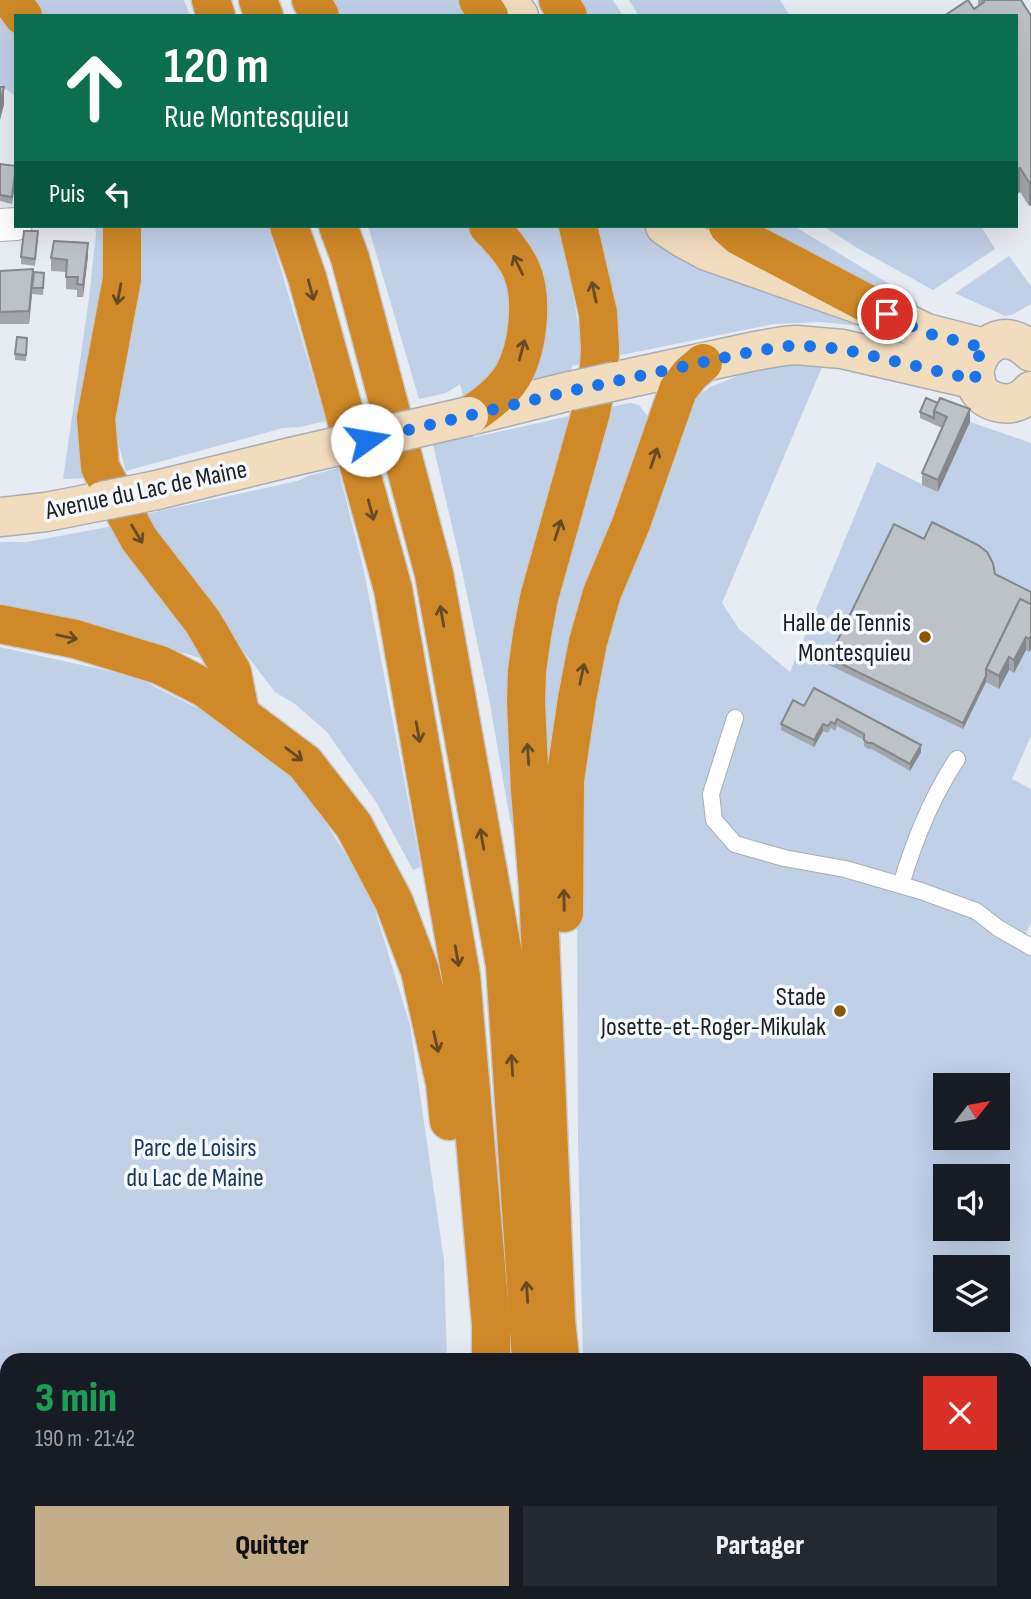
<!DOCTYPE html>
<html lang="fr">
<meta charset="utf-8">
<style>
body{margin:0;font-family:"Sofia Sans Condensed",sans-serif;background:#242831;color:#f1f3f6;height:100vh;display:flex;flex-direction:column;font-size:26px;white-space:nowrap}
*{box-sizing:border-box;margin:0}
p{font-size:23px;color:#9ea1a6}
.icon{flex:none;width:38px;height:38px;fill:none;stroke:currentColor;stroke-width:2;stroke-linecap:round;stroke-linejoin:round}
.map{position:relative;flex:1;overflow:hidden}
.side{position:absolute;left:0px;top:1353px;width:1032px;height:247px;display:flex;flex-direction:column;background:#171b24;border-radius:21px 21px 0 0;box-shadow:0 7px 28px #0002}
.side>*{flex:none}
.guide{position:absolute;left:14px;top:14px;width:1004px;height:214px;border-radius:0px;box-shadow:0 7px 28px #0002;background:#0b6e4f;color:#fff;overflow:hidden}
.needle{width:46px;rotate:59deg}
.fabs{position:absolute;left:933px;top:1073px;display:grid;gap:14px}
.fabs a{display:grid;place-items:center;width:77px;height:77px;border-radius:0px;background:#171b24;box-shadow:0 7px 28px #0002;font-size:35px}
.pin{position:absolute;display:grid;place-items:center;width:60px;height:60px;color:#fff;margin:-30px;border:4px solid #fff;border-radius:50%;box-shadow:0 2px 7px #0007}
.me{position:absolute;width:77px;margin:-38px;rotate:77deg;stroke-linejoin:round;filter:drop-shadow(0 0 5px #0008)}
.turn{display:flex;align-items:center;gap:24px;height:147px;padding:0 35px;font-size:32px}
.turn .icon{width:91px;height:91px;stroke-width:2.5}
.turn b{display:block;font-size:49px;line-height:60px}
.then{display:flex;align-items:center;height:66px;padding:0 35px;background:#0003;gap:14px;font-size:26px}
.round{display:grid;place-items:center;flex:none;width:74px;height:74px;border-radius:0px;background:#242831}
.headline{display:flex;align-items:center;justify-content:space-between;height:119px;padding:0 35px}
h1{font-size:42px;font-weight:800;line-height:52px;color:#1e9e55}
.button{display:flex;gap:14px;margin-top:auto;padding:14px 35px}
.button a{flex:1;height:80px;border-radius:0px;background:#c3ac88;color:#111;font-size:28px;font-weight:800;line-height:80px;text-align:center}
.button a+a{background:#242831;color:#f1f3f6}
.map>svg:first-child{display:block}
</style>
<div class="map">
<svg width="1031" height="1599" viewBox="0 0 1031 1599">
<rect width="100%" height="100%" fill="#e7ecf2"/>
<g fill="#c0d0e7" fill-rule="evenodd">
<path d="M 30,0 L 184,0 L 190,16 L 39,16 Z"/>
<path d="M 322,0 L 465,0 L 477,16 L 330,16 Z"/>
<path d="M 574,0 L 613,0 L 623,16 L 584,16 Z"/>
<path d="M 629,0 L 780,0 L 790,16 L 639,16 Z"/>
<path d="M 0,6 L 16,28 L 16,98 L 14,95 L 0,85 Z"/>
<path d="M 95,226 L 111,226 L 91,478 L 63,479 L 89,298 L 96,234 Z"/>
<path d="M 139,226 L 268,226 L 326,421 L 300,427 L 283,428 L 126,471 L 115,432 L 115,388 L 142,281 Z"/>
<path d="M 368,226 L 476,226 L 512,270 L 512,353 L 465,401 L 460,384 L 446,393 L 419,399 Z"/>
<path d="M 503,226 L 559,226 L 569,268 L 584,363 L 572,366 L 571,375 L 530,385 Z"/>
<path d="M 590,226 L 647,226 L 904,335 L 859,326 L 820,322 L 774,324 L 616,356 Z"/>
<path d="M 752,226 L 794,226 L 904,293 L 917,302 L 919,309 Z"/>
<path d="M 823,226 L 981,226 L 995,249 L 933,290 L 859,249 Z"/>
<path d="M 1009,256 L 1031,286 L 1031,304 L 1014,314 L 1005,316 L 955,293 Z"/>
<path d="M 785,361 L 822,367 L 722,603 L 739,629 L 790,672 L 877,462 L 938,492 L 970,422 L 1031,443 L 1031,736 L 1012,779 L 1031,789 L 1031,922 L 1025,935 L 1031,938 L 1031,1599 L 584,1599 L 584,1592 L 1026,1592 L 1026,1360 L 583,1360 L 578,1142 L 577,881 L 582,762 L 621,572 L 667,483 L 697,396 L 710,387 L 752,370 ZM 945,1085 L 998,1085 L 998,1138 L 945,1138 ZM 945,1176 L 998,1176 L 998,1228 L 945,1228 ZM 945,1267 L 998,1267 L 998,1320 L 945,1320 Z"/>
<path d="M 630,403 L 639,405 L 648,417 L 648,432 L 546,835 L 541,746 L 546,638 L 601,409 Z"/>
<path d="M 569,416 L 551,501 L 523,857 L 510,820 L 489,698 L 456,543 L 433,445 L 467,436 L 475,437 Z"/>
<path d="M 338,468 L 364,571 L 421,867 L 413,870 L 376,802 L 327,732 L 295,704 L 275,692 L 168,553 L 146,514 L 297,481 L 308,476 Z"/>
<path d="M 124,524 L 209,661 L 184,653 L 177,655 L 0,614 L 0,542 L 27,542 Z"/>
<path d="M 0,647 L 136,677 L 248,734 L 308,794 L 370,894 L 410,1025 L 444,1261 L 447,1360 L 7,1360 L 7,1592 L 444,1593 L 443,1599 L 0,1599 Z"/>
</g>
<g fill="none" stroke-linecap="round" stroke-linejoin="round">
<g stroke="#a9adb3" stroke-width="18">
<g id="lane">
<path d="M 735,718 L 711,794 L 714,820 L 735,844 L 784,858 L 845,869 L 921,891 L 976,911 L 998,928 L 1031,947"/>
<path d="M 901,885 C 914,841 931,798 957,759"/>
<path d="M 1026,1442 L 1031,1438"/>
<path d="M 1026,1507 L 1031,1498"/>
<path d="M 1003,1599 L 1004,1592"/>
</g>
</g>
<g stroke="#a9adb3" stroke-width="34">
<path id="street" d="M 0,225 L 16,224"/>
</g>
<g stroke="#a9adb3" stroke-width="41">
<g id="secondary">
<path d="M 507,0 L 519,16"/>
<path d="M 665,226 L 683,238 L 707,251 L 887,314 L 926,333 L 985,348"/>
<path d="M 1031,352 C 987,307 946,394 1001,403 C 1013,405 1023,400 1031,391"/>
<path d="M 616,381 L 755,351 L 784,346 L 796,345 L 842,349 L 976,380"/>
<path d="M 469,416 L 570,391"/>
<path d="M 157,490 L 291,457"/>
<path d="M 0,517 L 46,512 L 102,501"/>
</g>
</g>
<g stroke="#c9c9ca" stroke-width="41">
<g id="highway">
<path d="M 11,0 L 23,16"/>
<path d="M 211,0 L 216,16"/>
<path d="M 258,0 L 264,16"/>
<path d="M 311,0 L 320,16"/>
<path d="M 478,0 L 489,16"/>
<path d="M 558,0 L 568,16"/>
<path d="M 122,226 L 122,279 L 96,418 L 100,467 L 139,539 L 203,622 L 232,672 L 240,713"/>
<path d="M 289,226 L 307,277 L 393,589 L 461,976 L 491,1324 L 491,1360"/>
<path d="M 338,226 L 350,258 L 434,574 L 505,965 L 531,1360"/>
<path d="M 728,226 L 739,236 L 887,314"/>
<path d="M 469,416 C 486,405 502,393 513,375 C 528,348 534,298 521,269 C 513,252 501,239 488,226"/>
<path d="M 0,624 L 75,639 L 160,665 L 205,688 L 305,763 L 354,826 L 394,902 L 420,971 L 445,1083 L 449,1121"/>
<path d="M 564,913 L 565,780 L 577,699 L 588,642 L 602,593 L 631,524 L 678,390 L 690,374 L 703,363"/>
<path d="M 560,1360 L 556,1320 L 538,887 L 530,790 L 526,702 L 527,671 L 532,635 L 539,598 L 591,412 L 599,367 L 600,349 L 598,313 L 578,226"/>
<path d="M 492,1599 L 492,1592"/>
<path d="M 563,1599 L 563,1592"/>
</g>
</g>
<use href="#lane" stroke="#fff" stroke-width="16"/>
<use href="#street" stroke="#fff" stroke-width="32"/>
<use href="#secondary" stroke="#f1dcbe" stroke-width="38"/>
<use href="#highway" stroke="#cf8928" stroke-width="38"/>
<g stroke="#a9adb3" stroke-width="41" stroke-linecap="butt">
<g id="secondary-bridge">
<path d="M 570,391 L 616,381"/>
<path d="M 291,457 L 469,416"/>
<path d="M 102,501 L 157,490"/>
</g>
</g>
<use href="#secondary-bridge" stroke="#f1dcbe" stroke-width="38"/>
</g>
<g fill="#a3a7ab">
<path d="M 978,0 L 1021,0 L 1031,16 L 1029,206 L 1020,192 L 978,6 Z"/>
<path d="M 0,164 L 16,166 L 16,180 L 12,204 L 0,201 Z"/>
<path d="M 38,238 L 35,266 L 21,264 L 21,257 Z"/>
<path d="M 88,256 L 83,297 L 77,297 L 77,290 L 66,289 L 66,272 L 51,271 L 51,258 Z"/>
<path d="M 0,271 L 33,275 L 44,280 L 43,295 L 32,294 L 29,324 L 0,324 Z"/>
<path d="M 27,344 L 26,361 L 15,360 L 15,354 Z"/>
<path d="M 926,398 L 970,422 L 938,492 L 922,485 L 922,473 L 942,428 L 920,418 L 920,412 Z"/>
<path d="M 995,574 L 1031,592 L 1029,652 L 1026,650 L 1014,673 L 1009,670 L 999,689 L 986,682 L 963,729 L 829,665 L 829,658 Z"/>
<path d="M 804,706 L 921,752 L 910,771 L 872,749 L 868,749 L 864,746 L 864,740 L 837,726 L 835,731 L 831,728 L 828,733 L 823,731 L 814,747 L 781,730 L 781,724 Z"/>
</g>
<g fill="#84888b">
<path d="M 4,87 L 4,105 L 0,120 L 0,130 L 0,103 Z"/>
<path d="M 1020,168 L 1020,192 L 1017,194 L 1017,170 Z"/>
<path d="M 1031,181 L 1031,205 L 1029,206 L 1029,182 Z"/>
<path d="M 88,243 L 88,256 L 83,297 L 83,285 Z"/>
<path d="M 33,269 L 32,294 L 29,324 L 29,311 Z"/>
<path d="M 970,409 L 970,422 L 938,492 L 938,480 Z"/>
<path d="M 1031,636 L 1031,649 L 1029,652 L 1029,639 Z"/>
<path d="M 1026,637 L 1026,650 L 1014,673 L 1014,660 Z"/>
<path d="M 1009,657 L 1009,670 L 999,689 L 999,676 Z"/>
<path d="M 986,676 L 986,682 L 963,729 L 963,723 Z"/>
<path d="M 823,724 L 823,731 L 814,747 L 814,740 Z"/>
<path d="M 921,745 L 921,752 L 910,771 L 910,764 Z"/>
</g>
<g fill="#bdc2c7" stroke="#84888b" stroke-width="2">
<path d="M 968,0 L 974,9 L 984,2 L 983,0 L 1021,0 L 1031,16 L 1031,181 L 1029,182 L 1020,168 L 1017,170 L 1017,16 L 944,16 Z"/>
<path d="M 0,87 L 4,87 L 0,103 Z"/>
<path d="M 0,164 L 16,166 L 12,197 L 0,195 Z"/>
<path d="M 24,231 L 38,231 L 35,259 L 21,257 Z"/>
<path d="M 54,241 L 88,243 L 83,285 L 77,284 L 78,277 L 66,277 L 67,260 L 51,258 Z"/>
<path d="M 33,269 L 29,311 L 0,312 L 0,271 Z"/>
<path d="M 34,272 L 44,273 L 43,288 L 32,288 Z"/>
<path d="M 17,337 L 27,338 L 26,355 L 15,354 Z"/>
<path d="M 926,398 L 938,403 L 934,411 L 934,418 L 920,412 Z"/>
<path d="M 940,398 L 970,409 L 938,480 L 922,473 L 947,417 L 934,411 Z"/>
<path d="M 932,522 L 978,545 L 987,552 L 993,563 L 995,574 L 1031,592 L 1031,604 L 1020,599 L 986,669 L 986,676 L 963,723 L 829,658 L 894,524 L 924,539 Z"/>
<path d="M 1020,599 L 1031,604 L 1031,636 L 1029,639 L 1026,637 L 1014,660 L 1009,657 L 999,676 L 986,669 Z"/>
<path d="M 814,688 L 921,745 L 910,764 L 872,743 L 868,743 L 864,740 L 864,734 L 837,719 L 835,724 L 831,722 L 828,726 L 823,724 L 814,740 L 781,724 L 793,700 L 804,706 Z"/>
</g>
<defs><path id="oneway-shaft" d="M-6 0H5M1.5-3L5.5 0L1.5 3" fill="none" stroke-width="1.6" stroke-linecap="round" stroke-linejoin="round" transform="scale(1.75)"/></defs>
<g stroke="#654a24">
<use href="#oneway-shaft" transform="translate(518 265) rotate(-116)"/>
<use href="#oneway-shaft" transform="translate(311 290) rotate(75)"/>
<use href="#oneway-shaft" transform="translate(594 292) rotate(-102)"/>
<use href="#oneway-shaft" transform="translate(119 294) rotate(101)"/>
<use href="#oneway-shaft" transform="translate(522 350) rotate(-75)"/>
<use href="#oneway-shaft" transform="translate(654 458) rotate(-71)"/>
<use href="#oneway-shaft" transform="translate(371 510) rotate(75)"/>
<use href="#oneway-shaft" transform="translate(558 530) rotate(-72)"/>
<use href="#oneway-shaft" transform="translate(137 534) rotate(59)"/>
<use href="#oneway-shaft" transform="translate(442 616) rotate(-100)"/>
<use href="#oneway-shaft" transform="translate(67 637) rotate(12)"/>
<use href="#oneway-shaft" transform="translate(582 674) rotate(-78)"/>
<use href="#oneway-shaft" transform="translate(418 732) rotate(80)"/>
<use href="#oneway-shaft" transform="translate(294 754) rotate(37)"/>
<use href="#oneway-shaft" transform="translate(528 754) rotate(-94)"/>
<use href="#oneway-shaft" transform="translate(482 839) rotate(-100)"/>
<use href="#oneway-shaft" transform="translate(564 900) rotate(-91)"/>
<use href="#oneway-shaft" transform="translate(457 956) rotate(80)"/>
<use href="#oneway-shaft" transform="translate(436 1042) rotate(77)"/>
<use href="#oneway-shaft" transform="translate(512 1065) rotate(-94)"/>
<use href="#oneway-shaft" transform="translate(527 1292) rotate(-94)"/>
</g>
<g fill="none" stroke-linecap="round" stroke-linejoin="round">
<path stroke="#1a73e8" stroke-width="12" stroke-dasharray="0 21.6" d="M 367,440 L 570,391 L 755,351 L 796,345 L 842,349 L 976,380 C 973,367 976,358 985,348 L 926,333 L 887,314"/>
</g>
<g fill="#8a5602" stroke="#f5f9fe" stroke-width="2.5">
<circle cx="925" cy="637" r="7"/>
<circle cx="840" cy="1011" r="7"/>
</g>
<g text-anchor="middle" stroke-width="7" stroke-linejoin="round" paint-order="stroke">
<g font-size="26" fill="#1e2022" stroke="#f5f9fe">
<text transform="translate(146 489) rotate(-12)" y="9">Avenue du Lac de Maine</text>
</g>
<g font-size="26" fill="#1e2022" stroke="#f5f9fe" text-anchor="end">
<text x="911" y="631">Halle de Tennis<tspan x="911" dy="30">Montesquieu</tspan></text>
<text x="826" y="1005">Stade<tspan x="826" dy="30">Josette-et-Roger-Mikulak</tspan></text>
</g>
<g font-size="26" fill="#193961" stroke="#f5f9fe">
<text x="195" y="1156">Parc de Loisirs<tspan x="195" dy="30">du Lac de Maine</tspan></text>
</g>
</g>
</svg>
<div class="fabs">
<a><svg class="needle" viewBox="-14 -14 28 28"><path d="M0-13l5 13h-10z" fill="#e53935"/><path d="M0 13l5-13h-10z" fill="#9ea1a6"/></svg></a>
<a><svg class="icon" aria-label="sound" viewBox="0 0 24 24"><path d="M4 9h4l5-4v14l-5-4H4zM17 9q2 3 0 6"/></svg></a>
<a><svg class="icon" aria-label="layers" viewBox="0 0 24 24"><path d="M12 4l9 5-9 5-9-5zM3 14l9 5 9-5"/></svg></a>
</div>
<div class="pin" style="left:887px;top:314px;background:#d93025"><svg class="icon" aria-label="arrive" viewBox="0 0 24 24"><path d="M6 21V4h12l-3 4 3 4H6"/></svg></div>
<svg class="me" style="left:367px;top:440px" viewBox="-20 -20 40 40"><circle r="19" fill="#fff"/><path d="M0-13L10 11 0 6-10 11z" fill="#1a73e8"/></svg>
<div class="guide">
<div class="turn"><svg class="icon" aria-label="ahead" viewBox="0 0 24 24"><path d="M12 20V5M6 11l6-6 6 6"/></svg><div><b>120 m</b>Rue Montesquieu</div></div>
<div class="then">Puis<svg class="icon" aria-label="left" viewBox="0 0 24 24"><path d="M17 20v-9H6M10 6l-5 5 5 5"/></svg></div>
</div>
<section class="side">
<div class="headline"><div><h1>3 min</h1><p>190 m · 21:42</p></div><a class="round" style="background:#d93025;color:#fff"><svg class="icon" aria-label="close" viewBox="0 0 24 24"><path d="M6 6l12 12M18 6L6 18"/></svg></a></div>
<div class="button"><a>Quitter</a><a>Partager</a></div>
</section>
</div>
